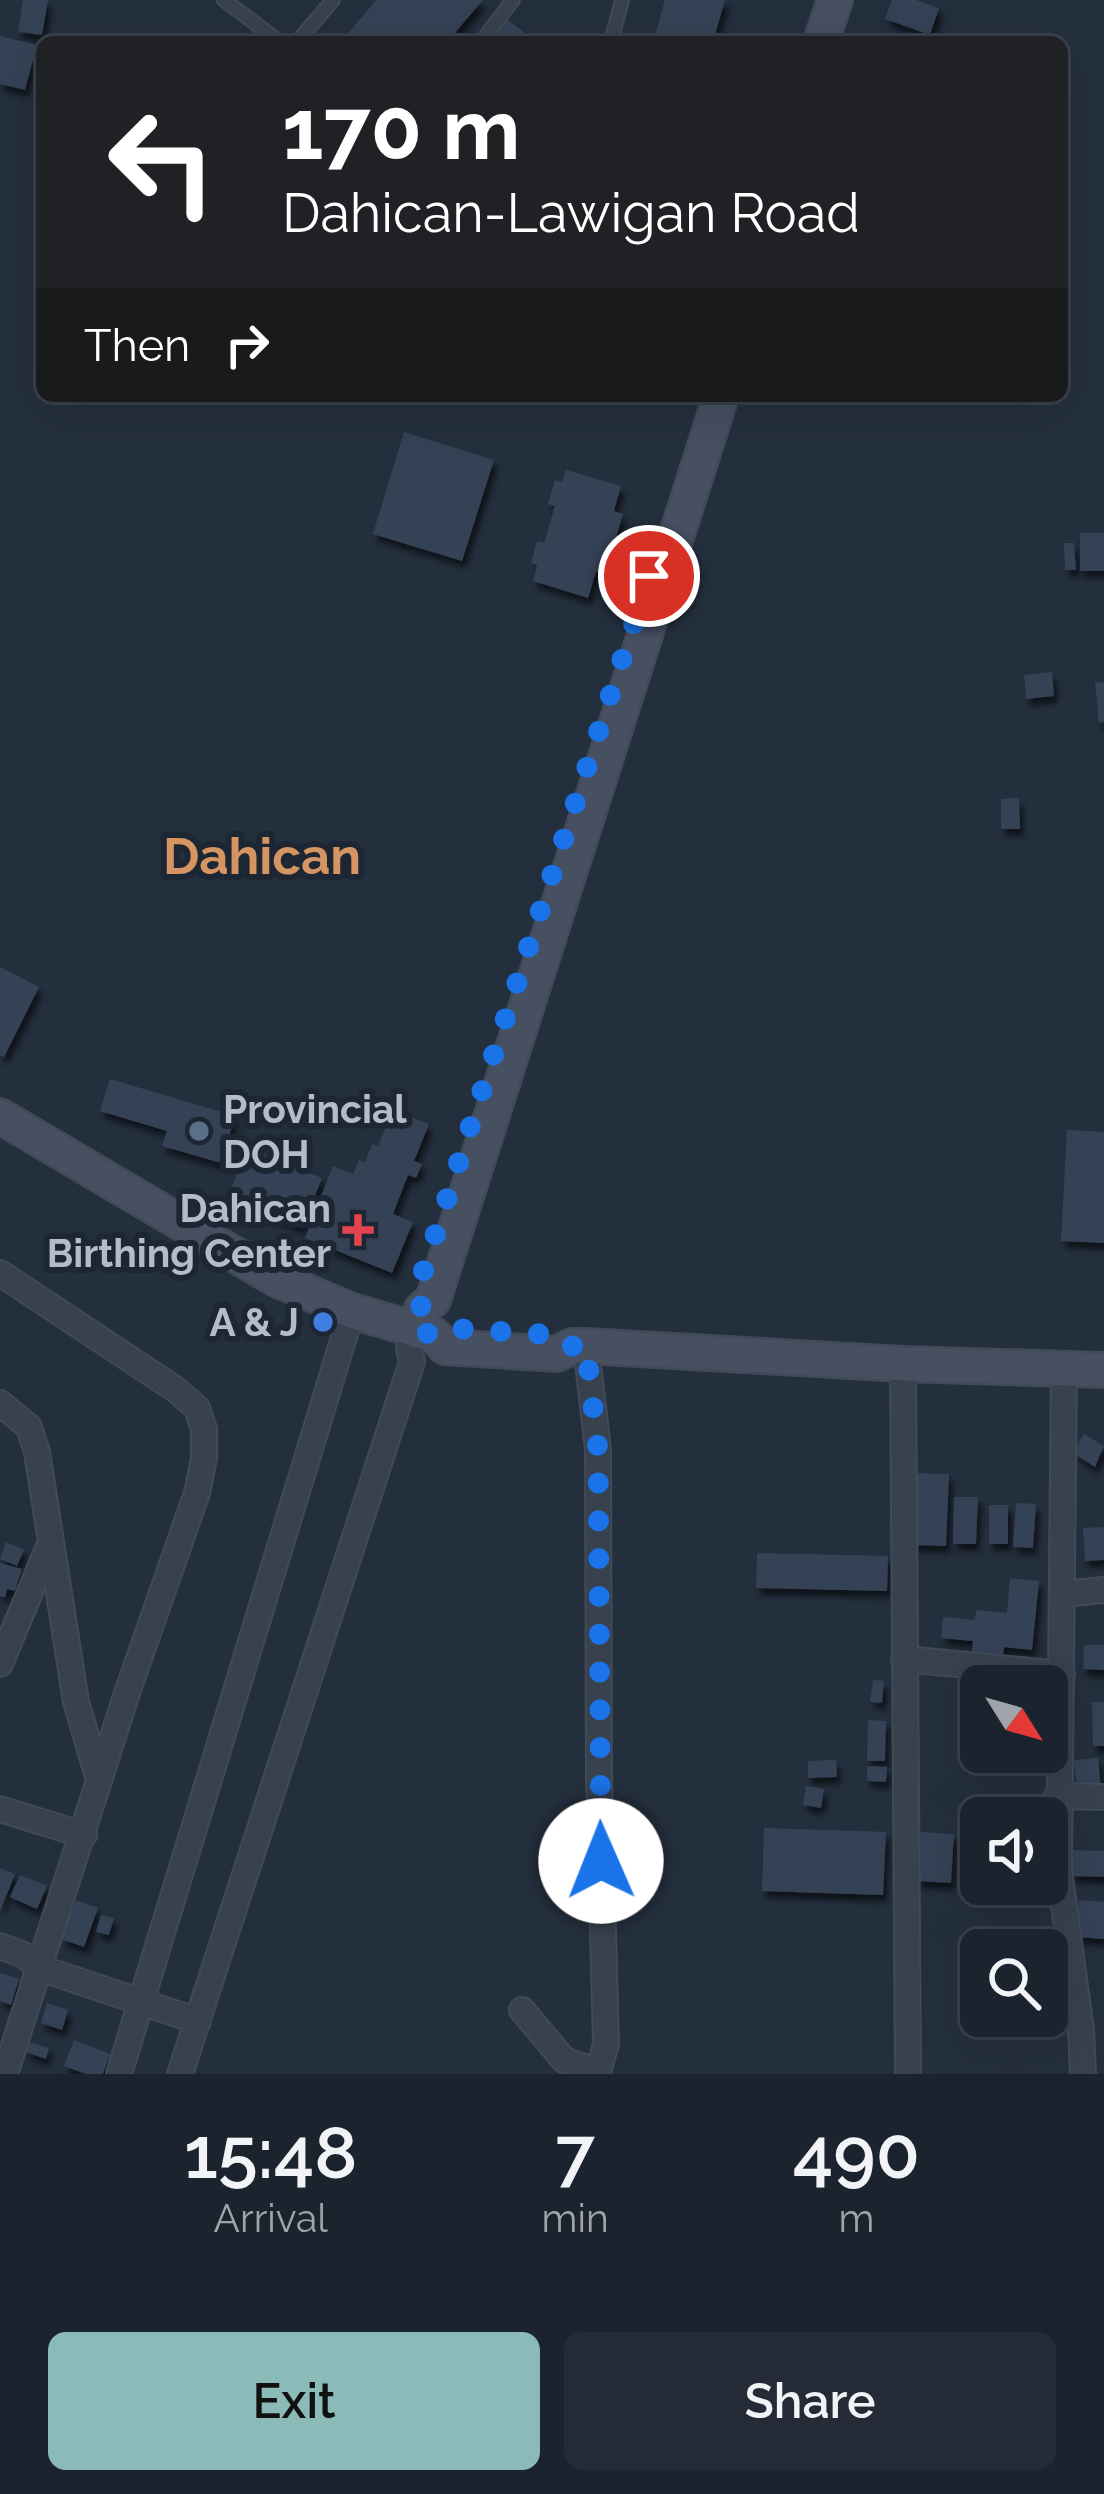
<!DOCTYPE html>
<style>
body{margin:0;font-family:Raleway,sans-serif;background:#242b36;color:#f1f3f6;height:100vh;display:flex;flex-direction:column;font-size:45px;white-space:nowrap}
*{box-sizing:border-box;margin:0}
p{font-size:39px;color:#a0a4aa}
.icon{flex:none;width:66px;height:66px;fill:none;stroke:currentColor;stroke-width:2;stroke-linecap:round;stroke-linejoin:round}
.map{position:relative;height:2074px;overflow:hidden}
.sheet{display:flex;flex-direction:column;background:#1b232e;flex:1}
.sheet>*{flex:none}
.banner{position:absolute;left:36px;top:36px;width:1032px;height:366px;border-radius:18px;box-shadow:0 12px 48px #0002,0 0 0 3px #39404a;background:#202124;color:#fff;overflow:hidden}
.needle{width:78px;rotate:127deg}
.controls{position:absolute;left:960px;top:1665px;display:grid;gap:24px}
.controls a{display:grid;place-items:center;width:108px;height:108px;border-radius:18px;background:#1b232e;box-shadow:0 12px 48px #0002,0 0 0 3px #39404a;font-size:60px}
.pin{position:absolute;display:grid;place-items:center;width:102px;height:102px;color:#fff;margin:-51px;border:6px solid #fff;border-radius:50%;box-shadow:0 3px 12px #0007}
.me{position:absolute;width:132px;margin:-66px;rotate:359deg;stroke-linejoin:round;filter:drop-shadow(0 0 9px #0008)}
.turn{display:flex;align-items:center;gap:42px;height:252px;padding:0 48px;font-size:54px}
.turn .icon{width:156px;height:156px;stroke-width:2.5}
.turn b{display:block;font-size:84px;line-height:102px}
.then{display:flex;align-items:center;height:114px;padding:0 48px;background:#0003;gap:24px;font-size:45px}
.eta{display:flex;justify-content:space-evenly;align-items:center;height:204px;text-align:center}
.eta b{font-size:72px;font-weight:600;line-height:84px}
.primary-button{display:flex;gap:24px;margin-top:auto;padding:24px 48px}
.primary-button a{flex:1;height:138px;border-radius:18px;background:#8bbbb9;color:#111;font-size:48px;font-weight:600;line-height:138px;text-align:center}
.primary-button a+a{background:#242b36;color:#f1f3f6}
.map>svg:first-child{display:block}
</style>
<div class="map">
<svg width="1104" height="2074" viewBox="0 0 1104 2074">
<defs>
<filter id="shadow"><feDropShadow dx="4" dy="7" stdDeviation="3" flood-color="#0009"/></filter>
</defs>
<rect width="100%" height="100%" fill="#242f3e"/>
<g fill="#364354" filter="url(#shadow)">
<path d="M 23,0 L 48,0 L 42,35 L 18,32 Z"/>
<path d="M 376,0 L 483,0 L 447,42 L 341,42 Z"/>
<path d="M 665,0 L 725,0 L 713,42 L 653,42 Z"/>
<path d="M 892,0 L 916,0 L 939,8 L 930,35 L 885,19 Z"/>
<path d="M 507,19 L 536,42 L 489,42 Z"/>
<path d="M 0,36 L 37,45 L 25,90 L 0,84 Z"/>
<path d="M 404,432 L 494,460 L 462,561 L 373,534 Z"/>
<path d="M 566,470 L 621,486 L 614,511 L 623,514 L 614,545 L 605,575 L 596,572 L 588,598 L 533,581 L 537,565 L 531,563 L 537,541 L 544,543 L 555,506 L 548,504 L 555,480 L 562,482 Z"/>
<rect x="1080" y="533" width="24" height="38"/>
<path d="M 1064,543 L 1074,543 L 1076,570 L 1065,570 Z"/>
<path d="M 1052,672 L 1054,696 L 1026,699 L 1024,675 Z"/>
<path d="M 1104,682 L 1104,722 L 1099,723 L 1095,683 Z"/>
<path d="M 1019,798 L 1020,829 L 1001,829 L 1001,799 Z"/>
<path d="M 0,967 L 39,987 L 4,1057 L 0,1055 Z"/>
<path d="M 110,1079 L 235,1116 L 221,1163 L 162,1146 L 167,1131 L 100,1111 Z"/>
<path d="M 393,1110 L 429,1124 L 414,1161 L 422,1164 L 416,1178 L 408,1175 L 393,1214 L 413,1222 L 392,1273 L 305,1238 L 333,1166 L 353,1174 L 359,1160 L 365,1163 L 372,1144 L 378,1146 Z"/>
<path d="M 1067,1130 L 1104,1132 L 1104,1243 L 1061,1241 Z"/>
<path d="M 247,1149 L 322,1178 L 302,1228 L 227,1199 Z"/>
<path d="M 1084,1434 L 1104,1446 L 1095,1467 L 1073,1453 Z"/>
<path d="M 915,1473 L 949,1474 L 946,1546 L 912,1545 Z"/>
<path d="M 954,1497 L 978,1497 L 976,1544 L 953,1544 Z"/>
<path d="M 1016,1503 L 1036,1504 L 1033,1548 L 1013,1547 Z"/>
<rect x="989" y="1505" width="19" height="39"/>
<path d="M 1104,1527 L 1104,1560 L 1085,1561 L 1083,1528 Z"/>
<path d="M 6,1542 L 24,1550 L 17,1566 L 0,1559 Z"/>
<path d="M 757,1553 L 888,1556 L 887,1591 L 756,1588 Z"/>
<path d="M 0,1563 L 22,1569 L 15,1591 L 7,1589 L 5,1597 L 0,1596 Z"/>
<path d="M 1010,1578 L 1039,1581 L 1032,1650 L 1004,1647 L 1003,1655 L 972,1652 L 973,1641 L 941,1638 L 943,1617 L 975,1620 L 976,1610 L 1007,1613 Z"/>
<path d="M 1084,1645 L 1104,1645 L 1104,1670 L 1083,1669 Z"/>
<path d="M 873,1680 L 884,1681 L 882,1703 L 870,1702 Z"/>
<path d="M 1092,1702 L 1104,1702 L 1104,1746 L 1093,1746 Z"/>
<path d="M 868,1720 L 886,1721 L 885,1761 L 867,1761 Z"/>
<path d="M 1098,1758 L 1101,1788 L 1077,1790 L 1074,1760 Z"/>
<path d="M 836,1760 L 837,1777 L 808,1778 L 808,1761 Z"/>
<path d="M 867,1766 L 887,1767 L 886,1782 L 867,1781 Z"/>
<path d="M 806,1786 L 824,1789 L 821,1808 L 803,1805 Z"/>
<path d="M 764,1828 L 886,1832 L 883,1895 L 762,1891 Z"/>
<path d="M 920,1832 L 954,1834 L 951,1883 L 916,1881 Z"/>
<path d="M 1071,1850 L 1104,1851 L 1104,1877 L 1071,1876 Z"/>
<path d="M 0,1868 L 15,1874 L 0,1911 Z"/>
<path d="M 20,1875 L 47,1886 L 37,1909 L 10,1897 Z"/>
<path d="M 76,1900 L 98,1908 L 84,1947 L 61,1939 Z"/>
<path d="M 1079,1900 L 1104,1902 L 1104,1939 L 1077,1937 Z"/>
<path d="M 101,1915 L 114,1918 L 109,1935 L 96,1932 Z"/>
<path d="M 0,1973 L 19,1979 L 11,2005 L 0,2001 Z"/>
<path d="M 47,2003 L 68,2010 L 62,2030 L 41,2023 Z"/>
<path d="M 74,2040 L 110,2054 L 103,2074 L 86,2074 L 64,2066 Z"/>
<path d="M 29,2042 L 49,2048 L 46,2059 L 25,2052 Z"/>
</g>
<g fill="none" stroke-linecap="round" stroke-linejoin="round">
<g stroke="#414a57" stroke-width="16">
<g id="service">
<path d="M 224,0 L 280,42"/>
<path d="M 297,42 L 333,0"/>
<path d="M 481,42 L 513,0"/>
<path d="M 611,42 L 622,0"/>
</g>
</g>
<g stroke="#414a57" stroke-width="28">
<g id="minor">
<path d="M 0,1273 L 175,1389 L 197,1408 L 204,1429 L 204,1458 L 197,1493 L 127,1693 L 5,2074"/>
<path d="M 903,1364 L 908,2074"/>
<path d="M 1064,1370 L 1059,1870 L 1081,2030 L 1083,2074"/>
<path d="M 0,1403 L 29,1427 L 37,1452 L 76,1702 L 99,1780"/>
<path d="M 1064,1594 L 1104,1590"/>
<path d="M 904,1659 L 1062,1674"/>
<path d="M 0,1664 L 50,1544"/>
<path d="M 1057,1796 L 1104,1797"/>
<path d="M 0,1809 L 84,1835"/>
<path d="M 0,1946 L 24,1955 L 40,1968 L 198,2021"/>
<path d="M 522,2010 L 564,2060 L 598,2072 L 606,2044 L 599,1779 L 598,1450 L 586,1346"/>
<path d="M 119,2074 L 352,1311"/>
<path d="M 180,2074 L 412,1362 L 409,1349 L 415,1330"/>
</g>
</g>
<g stroke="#414a57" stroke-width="38">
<g id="secondary">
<path d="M 821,42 L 835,0"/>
<path d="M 0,1116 L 276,1279 L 352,1311 L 434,1335 L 445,1347 L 557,1354 L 572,1346 L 586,1346 L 903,1364 L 1104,1370"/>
<path d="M 415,1330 L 422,1309 L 433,1300 L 721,396"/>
</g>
</g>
<use href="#service" stroke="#38414e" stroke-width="12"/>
<use href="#minor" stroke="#38414e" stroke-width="24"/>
<use href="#secondary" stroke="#465061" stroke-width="33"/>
</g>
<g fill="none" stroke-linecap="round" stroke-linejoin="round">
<path stroke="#1a73e8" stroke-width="21" stroke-dasharray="0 37.8" d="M 601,1861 L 598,1450 L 586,1346 L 572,1346 L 558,1335 L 447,1328 L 434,1335 L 415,1330 L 422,1309 L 416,1294 L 649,576"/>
</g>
<circle fill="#5c6f8a" stroke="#1d2633" stroke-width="4.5" cx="199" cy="1131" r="12"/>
<path fill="#e0444e" stroke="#1d2633" stroke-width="4.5" d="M352 1212h12v12h12v12h-12v12h-12v-12h-12v-12h12z"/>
<circle fill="#3f7fe0" stroke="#1d2633" stroke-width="4.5" cx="323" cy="1322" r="12"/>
<g text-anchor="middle" stroke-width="12" stroke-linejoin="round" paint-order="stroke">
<g font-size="39" font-weight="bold" fill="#b4bcc9" stroke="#1d2633" text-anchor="end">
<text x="223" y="1123" text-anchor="start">Provincial<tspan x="223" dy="45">DOH</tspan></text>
<text x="331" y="1222">Dahican<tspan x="331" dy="45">Birthing Center</tspan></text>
<text x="299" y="1336">A &amp; J</text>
</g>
<g font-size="51" font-weight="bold" fill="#d59563" stroke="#1d2633">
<text x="262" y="874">Dahican</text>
</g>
</g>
</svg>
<div class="controls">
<a><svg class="needle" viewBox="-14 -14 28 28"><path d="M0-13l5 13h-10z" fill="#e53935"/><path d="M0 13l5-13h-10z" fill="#a0a4aa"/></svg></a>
<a><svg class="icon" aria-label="sound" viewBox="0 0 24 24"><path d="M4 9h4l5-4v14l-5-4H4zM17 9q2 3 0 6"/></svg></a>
<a><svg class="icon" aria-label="search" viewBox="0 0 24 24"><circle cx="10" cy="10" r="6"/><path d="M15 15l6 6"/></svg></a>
</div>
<div class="pin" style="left:649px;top:576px;background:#d93025"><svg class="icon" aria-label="arrive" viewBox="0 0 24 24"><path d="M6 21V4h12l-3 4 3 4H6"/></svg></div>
<svg class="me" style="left:601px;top:1861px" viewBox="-20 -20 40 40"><circle r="19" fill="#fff"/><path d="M0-13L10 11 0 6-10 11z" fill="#1a73e8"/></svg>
<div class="banner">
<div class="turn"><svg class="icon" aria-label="left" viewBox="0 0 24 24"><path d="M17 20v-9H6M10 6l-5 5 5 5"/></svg><div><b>170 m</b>Dahican-Lawigan Road</div></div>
<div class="then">Then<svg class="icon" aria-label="right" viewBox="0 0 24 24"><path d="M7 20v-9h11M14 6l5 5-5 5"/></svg></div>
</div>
</div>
<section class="sheet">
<div class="eta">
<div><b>15:48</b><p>Arrival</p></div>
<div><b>7</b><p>min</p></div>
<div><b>490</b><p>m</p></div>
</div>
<div class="primary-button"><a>Exit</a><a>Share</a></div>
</section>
